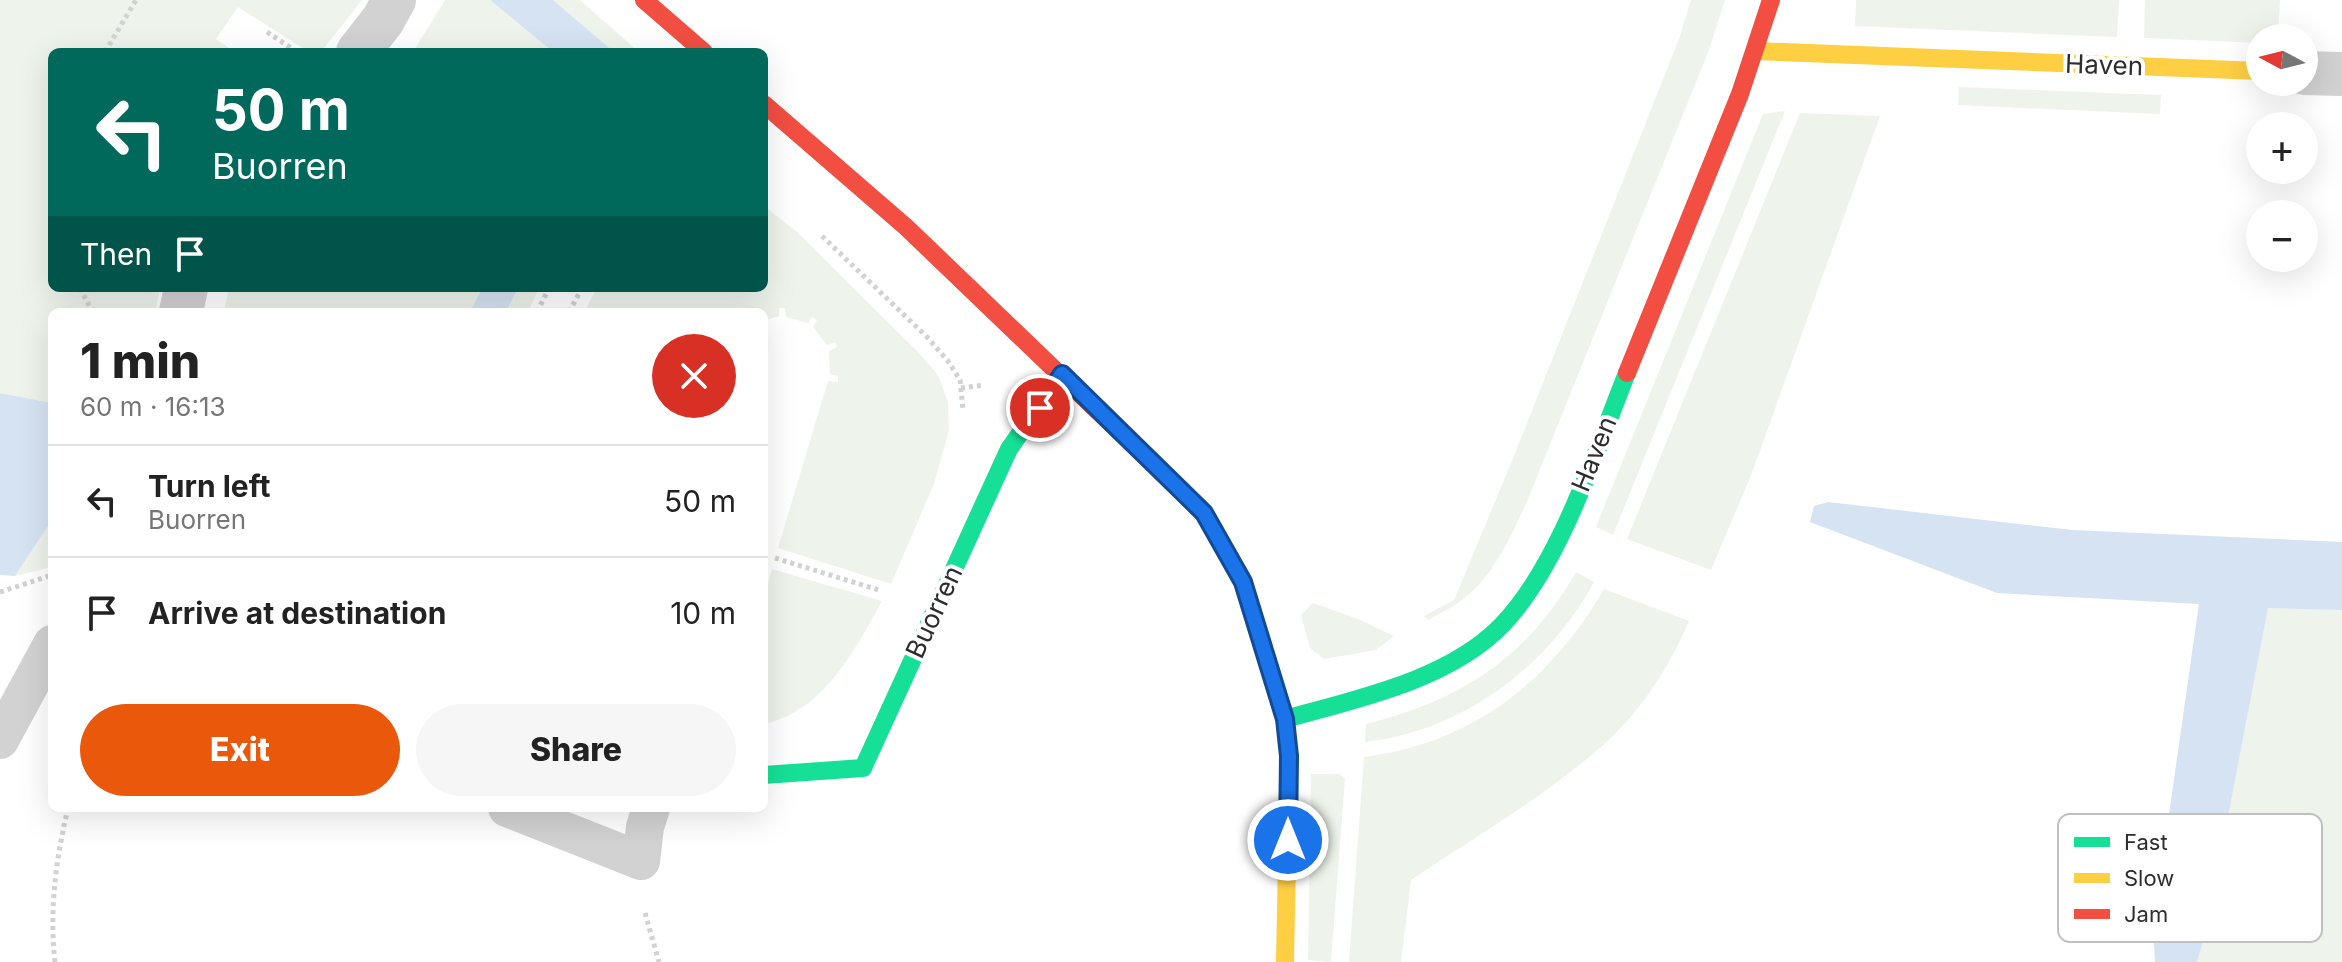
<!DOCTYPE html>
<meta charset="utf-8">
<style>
body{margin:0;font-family:Inter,sans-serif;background:#f6f6f6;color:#222;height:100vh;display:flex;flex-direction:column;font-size:30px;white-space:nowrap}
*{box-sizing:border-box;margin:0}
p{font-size:26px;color:#767676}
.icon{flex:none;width:44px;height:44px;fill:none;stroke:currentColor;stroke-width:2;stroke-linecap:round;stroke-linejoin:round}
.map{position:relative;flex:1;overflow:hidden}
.drawer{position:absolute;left:48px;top:308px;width:720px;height:504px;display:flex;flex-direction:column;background:#fff;border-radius:12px;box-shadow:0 8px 32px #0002}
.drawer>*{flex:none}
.hud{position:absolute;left:48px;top:48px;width:720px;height:244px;border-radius:12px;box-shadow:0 8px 32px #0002;background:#00695c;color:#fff;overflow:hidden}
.needle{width:52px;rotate:277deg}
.buttons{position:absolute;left:2246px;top:24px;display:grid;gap:16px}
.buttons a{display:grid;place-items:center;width:72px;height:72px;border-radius:50%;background:#fff;box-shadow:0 8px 32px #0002;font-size:40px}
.pin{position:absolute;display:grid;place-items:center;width:68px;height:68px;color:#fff;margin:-34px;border:4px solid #fff;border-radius:50%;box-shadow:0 2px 8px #0007}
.me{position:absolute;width:88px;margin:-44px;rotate:0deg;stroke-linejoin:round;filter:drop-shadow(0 0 6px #0008)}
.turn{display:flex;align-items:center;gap:28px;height:168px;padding:0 32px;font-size:36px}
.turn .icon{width:104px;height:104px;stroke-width:2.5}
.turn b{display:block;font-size:56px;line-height:68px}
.then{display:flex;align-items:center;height:76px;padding:0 32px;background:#0003;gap:16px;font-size:30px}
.round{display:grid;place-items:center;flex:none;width:84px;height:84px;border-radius:42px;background:#f6f6f6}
.headline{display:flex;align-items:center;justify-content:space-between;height:136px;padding:0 32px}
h1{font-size:48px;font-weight:800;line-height:60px}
.primary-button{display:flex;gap:16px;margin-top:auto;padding:16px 32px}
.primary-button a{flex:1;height:92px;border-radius:48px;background:#ea580c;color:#fff;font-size:32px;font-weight:800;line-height:92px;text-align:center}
.primary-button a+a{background:#f6f6f6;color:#222}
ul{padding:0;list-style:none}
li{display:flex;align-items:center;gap:24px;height:112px;padding:0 32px;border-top:2px solid #e0e0e0}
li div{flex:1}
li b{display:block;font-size:30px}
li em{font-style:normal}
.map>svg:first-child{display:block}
</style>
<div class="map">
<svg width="2342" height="962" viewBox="0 0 2342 962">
<rect width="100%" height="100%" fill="#fff"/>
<g fill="#eef4eb">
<path d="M 0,0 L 362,0 L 321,52 L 309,52 L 238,7 L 216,39 L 235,52 L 52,52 L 52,288 L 160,288 L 155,312 L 52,312 L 52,403 L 0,393 Z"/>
<path d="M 445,0 L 490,0 L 553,52 L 413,52 Z"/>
<path d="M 553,0 L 580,0 L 639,52 L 614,52 Z"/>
<path d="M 1691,0 L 1725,0 L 1709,50 L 1526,504 C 1510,538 1493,577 1462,600 C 1451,608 1439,614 1428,620 L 1424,616 L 1454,600 L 1514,456 L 1679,39 Z"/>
<path d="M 1856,0 L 2119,0 L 2117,37 L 1855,26 Z"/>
<path d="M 2145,0 L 2280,0 L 2278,38 L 2260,38 L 2260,43 L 2144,38 Z"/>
<path d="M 1959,87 L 2161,95 L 2160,114 L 1958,105 Z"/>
<path d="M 1785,111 L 1613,535 L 1596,527 L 1763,114 Z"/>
<path d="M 1800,113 L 1880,116 L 1752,473 L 1711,570 L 1627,539 Z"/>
<path d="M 764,206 L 797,232 L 918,352 L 938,375 L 948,402 L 949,430 L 934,484 L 891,584 L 778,548 L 828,381 L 838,382 L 838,376 L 830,374 L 829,351 L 837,347 L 835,342 L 827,345 L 813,327 L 817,320 L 812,317 L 808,323 L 786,317 L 785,308 L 779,308 L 779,316 L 764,321 L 764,312 L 584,312 L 597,288 L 764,288 Z"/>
<path d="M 229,288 L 482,288 L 470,312 L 224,312 Z"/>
<path d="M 518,288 L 539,288 L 528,312 L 506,312 Z"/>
<path d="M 52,520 L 52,567 L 15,576 Z"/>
<path d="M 772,569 L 882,601 C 855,650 823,712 764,724 L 764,598 Z"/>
<path d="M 1576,572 L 1594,582 C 1548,667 1462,731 1365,742 L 1366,724 C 1461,700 1527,658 1576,572 Z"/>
<path d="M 1604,589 L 1689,621 C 1670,666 1640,713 1602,746 C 1544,797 1475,837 1411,880 L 1401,962 L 1349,962 L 1364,757 C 1472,743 1550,682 1604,589 Z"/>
<path d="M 1313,603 L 1358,619 L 1394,636 L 1376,650 L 1324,659 L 1310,648 L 1301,615 Z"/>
<path d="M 2268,607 L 2342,610 L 2342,962 L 2197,962 L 2206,932 Z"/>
<path d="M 1311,774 L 1340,774 L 1345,779 L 1331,962 L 1308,960 Z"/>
</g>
<g fill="#d6e3f2">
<path d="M 490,0 L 553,0 L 614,52 L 553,52 Z"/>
<path d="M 482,288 L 518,288 L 506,312 L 470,312 Z"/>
<path d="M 0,393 L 52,403 L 52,520 L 15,576 L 0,575 Z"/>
<path d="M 1828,502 L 2072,530 L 2342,542 L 2342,610 L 2268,608 L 2206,932 L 2197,962 L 2155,962 L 2153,927 L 2199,604 L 1997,593 L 1810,522 L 1814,506 Z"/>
</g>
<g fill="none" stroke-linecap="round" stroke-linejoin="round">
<g stroke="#d2d2d2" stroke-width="5" stroke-dasharray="4 4" stroke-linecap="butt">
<path d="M 267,32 L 297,52"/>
<path d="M 105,52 L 136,0"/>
<path d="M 52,175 L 52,207"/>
<path d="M 822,236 L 927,337 L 948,361 L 960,380 L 963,410"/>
<path d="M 80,288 L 90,307 L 96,312"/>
<path d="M 537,312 L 549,288"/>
<path d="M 569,312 L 582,288"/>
<path d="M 961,388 L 984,385"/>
<path d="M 775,558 L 882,591"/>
<path d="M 0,592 L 52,575"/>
<path d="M 645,913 L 659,962"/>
<path d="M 55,962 C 49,910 56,859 68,808"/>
</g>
<g stroke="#d2d2d2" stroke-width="38">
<path d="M 0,740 L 52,644"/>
<path d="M 507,808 L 641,861 L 645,827 L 651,808"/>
</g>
<g stroke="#d2d2d2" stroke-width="44">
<path d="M 358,52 L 383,20 L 394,0"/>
<path d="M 2304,73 L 2342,74"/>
<path d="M 181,312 L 186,288"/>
</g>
<g stroke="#16e098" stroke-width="18">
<path d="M 1285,719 C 1357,699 1449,680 1502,625 C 1560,565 1596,450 1627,373"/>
<path d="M 764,775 L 863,768 L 1009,449 L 1062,374"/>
</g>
<g stroke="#ffcf43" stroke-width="18">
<path d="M 1756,51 L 2260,71"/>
<path d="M 1246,593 L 1285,719 L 1289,756 L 1285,962"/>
</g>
<g stroke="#f24e42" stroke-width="18">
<path d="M 644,0 L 704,52"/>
<path d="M 764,104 L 906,227 L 1204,513 L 1243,582 L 1246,593"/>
<path d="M 1627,373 L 1740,94 L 1771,0"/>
</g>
</g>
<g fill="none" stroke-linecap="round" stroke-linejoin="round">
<g stroke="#114b97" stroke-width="20">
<path id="route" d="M 1040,408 L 1062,374 L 1204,513 L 1243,582 L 1285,719 L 1289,756 L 1288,840"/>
</g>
<use href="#route" stroke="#1a73e8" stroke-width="14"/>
</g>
<g text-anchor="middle" stroke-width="8" stroke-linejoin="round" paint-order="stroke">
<g font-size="26" fill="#2d2d2d" stroke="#fff">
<text transform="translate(2104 65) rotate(2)" y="9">Haven</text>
<text transform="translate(1594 454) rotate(-68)" y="9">Haven</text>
<text transform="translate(934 612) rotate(-65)" y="9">Buorren</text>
</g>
</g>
<rect x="2058" y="814" width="264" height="128" rx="12" fill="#fff" stroke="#c0c0c0" stroke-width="2"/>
<rect x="2074" y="837" width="36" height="10" fill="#16e098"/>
<rect x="2074" y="873" width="36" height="10" fill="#ffcf43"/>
<rect x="2074" y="909" width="36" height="10" fill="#f24e42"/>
<g font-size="22" fill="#2d2d2d">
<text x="2124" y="850">Fast</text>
<text x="2124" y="886">Slow</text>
<text x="2124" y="922">Jam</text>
</g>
</svg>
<div class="buttons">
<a><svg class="needle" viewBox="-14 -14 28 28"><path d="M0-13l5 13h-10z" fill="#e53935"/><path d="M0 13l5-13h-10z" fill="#767676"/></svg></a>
<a>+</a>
<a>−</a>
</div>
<div class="pin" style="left:1040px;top:408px;background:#d93025"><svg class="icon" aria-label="arrive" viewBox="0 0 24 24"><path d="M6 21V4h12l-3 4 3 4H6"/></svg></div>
<svg class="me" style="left:1288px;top:840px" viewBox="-20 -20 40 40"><circle r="17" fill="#1a73e8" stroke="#fff" stroke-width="3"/><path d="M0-11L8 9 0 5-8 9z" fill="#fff"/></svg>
<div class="hud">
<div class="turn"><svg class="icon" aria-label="left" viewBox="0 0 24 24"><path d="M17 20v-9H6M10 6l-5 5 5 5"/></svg><div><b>50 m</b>Buorren</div></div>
<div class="then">Then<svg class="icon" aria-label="arrive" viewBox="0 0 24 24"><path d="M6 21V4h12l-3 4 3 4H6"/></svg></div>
</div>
<section class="drawer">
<div class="headline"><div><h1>1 min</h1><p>60 m · 16:13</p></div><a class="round" style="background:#d93025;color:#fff"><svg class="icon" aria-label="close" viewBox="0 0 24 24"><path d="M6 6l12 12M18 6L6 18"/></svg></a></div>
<ul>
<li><svg class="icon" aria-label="left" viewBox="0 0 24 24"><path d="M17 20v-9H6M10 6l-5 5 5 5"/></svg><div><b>Turn left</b><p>Buorren</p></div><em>50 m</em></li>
<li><svg class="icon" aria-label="arrive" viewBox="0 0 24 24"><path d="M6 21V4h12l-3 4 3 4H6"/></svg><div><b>Arrive at destination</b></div><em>10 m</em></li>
</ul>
<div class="primary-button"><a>Exit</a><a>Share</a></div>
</section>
</div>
